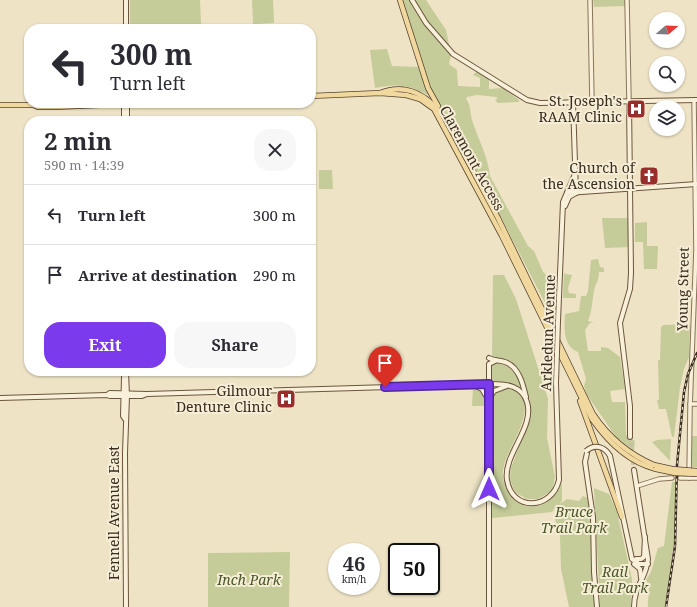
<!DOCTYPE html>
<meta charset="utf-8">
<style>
body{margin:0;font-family:"Noto Serif",serif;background:#f7f7f7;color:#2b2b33;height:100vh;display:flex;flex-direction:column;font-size:15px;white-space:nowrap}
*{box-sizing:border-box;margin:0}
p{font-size:13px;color:#7c7c81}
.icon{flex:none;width:22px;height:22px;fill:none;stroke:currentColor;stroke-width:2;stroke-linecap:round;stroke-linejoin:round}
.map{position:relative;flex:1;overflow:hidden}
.drawer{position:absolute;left:24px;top:116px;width:292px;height:260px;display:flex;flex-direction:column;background:#fff;border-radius:16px;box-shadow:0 1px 3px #0004}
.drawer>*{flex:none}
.top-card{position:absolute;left:24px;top:24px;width:292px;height:84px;border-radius:16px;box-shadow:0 1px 3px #0004;background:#fff;color:#2b2b33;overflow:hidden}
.needle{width:26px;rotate:71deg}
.buttons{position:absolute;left:649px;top:12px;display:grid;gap:8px}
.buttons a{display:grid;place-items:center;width:36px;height:36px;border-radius:50%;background:#fff;box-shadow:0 1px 3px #0004;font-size:20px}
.speed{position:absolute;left:328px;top:543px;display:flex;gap:8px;font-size:20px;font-weight:700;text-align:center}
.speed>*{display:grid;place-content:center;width:52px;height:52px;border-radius:50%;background:#fff;box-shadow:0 1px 3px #0004;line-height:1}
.speed small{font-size:10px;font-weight:400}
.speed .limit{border:2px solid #111;border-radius:6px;background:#fff;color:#111}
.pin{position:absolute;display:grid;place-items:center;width:34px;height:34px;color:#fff;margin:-41px -17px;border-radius:50% 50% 50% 0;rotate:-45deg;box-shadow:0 0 4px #0007}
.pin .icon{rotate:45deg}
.me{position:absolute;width:44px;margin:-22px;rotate:0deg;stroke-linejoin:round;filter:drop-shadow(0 0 3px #0008)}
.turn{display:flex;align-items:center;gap:14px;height:84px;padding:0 20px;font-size:18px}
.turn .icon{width:52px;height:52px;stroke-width:2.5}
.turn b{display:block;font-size:28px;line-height:34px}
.round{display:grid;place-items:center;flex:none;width:42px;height:42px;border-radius:16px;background:#f7f7f7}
.head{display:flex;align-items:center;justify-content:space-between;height:68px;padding:0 20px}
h1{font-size:24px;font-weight:700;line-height:30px}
.action{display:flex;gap:8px;margin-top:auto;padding:8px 20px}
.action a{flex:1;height:46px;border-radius:16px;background:#7c3aed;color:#fff;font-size:16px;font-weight:700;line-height:46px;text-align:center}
.action a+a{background:#f7f7f7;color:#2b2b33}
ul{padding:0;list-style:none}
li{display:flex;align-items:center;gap:12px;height:60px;padding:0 20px;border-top:1px solid #e1e1e2}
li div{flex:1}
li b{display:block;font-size:15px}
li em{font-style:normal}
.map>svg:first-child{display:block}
</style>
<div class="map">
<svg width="697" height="607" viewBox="0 0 697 607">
<rect width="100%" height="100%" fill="#eee3c5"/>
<g fill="#c5cc99">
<path d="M 130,0 L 200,0 L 201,24 L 152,24 L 152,28 L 130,28 Z"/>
<path d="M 252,0 L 273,0 L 274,23 L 253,24 Z"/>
<path d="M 402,0 L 411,0 L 427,27 L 451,55 L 449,64 L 457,70 L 458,86 L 480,87 L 480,78 L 473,75 L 476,72 L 489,78 L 489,89 L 503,88 L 519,100 L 519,102 L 498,103 L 495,100 L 497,99 L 497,97 L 477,95 L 467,97 L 466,99 C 471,105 470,112 472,120 C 478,139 488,156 490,176 L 528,246 L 534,251 L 543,272 L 552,280 L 555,287 L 555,295 L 551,295 L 551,300 L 555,300 L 553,314 L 544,301 L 487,190 L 431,90 Z"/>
<path d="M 414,0 L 426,0 L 446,30 L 450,49 L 430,25 Z"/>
<path d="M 593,0 L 626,0 L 625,6 L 594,7 Z"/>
<path d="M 387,49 L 392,66 L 420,67 L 430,96 C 409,85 399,83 375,88 L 370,50 Z"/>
<path d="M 319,170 L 332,170 L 333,189 L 319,189 Z"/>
<path d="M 602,218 L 629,218 L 630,247 L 605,248 Z"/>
<path d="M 647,222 L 647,246 L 658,246 L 657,269 L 644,269 L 643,242 L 635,242 L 635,223 Z"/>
<path d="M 598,259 L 600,267 L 604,268 L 604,272 L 599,272 C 599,279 597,281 595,287 C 592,297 593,309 588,321 L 594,323 L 590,323 L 585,330 L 588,351 L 601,351 L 601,347 L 608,348 L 620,357 L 625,389 L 610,391 L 612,402 L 625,402 L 626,435 L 635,441 L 634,451 L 616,437 L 587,395 L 584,386 L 586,379 L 578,352 C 563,346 564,328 565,314 L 579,311 L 581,296 L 586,296 L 588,291 L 591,260 Z"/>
<path d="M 564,272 L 565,274 L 572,275 L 568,288 L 569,293 L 576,294 L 576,298 L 563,298 Z"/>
<path d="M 493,275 L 504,275 L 516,299 L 548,399 L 547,438 L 555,477 L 553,487 L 550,492 L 538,499 L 527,499 L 518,494 L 514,490 L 510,479 L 511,468 L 531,414 L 530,400 L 518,369 L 514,365 L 492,358 Z"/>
<path d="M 690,324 L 689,357 L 684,369 L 680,387 L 674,437 L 672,437 L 666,409 L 659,409 L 657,400 L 659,400 L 658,360 L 660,360 L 661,327 L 663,325 Z"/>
<path d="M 495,362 C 511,365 516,372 522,386 L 521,388 L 511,383 L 492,381 L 492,363 Z"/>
<path d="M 473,388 L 480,389 L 484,394 L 485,406 L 472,406 Z"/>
<path d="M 505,388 C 547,392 511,443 505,462 C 501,473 503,485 509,494 C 513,501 523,507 532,506 C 547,506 556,496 562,483 L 562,501 L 560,504 L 567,499 L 579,501 L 583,496 L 587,498 L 591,510 L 595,607 L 569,607 L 561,569 L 560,536 L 555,519 L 558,513 L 556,507 L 552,512 L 492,518 L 492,395 Z"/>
<rect x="692" y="436" width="5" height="31"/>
<path d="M 671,439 L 670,461 L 652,442 L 657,440 Z"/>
<path d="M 672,482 L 676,482 L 675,533 L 665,607 L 648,607 C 647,596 652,590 646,580 L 651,572 L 658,548 L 664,546 Z"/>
<path d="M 594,488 L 609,494 L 617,512 L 632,579 L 631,607 L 600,607 Z"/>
<path d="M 290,552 L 289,607 L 208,607 L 208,553 Z"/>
</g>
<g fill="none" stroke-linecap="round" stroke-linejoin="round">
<path stroke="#cabea4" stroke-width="4" stroke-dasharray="4 2" stroke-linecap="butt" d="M 630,437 L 634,470"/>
<g stroke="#89745b" stroke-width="5.5">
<g id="tertiary">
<path d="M 590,0 L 592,102"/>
<path d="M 627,0 L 629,101"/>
<path d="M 690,404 L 697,404"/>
<path d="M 680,478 L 697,478"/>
<path d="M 689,478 L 690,408 L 696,250 L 694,100"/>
<path d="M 637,486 L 659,479 L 672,478"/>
</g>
</g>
<g stroke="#6b553e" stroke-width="6">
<g id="secondary">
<path d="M 126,0 L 126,29"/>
<path d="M 412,0 L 426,23 L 453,54 L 527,100 L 540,103 L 697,100"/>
<path d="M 629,101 L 631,273 L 630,289 L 620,323 L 630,406 L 630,437"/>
<path d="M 573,102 L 576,193"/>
<path d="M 127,103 L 127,121"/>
<path d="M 124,121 L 124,103"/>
<path d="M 567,193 L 697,184"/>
<path d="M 565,206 L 569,197 L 576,193"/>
<path d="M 558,321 L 563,202 L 575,174"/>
<path d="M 489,358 C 494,361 499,360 505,362 C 519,367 523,384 526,397"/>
<path d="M 126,371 L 127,396 L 125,453 L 126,607"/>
<path d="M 476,386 L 482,389 L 488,399"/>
<path d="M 107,395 L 110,393 L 147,394 L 492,384 C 507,384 522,386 527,402 C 535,428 503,454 507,480 C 512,512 552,510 559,480 L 556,383"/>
<path d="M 0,398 L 107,395 L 110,396 L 142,396 L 147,394"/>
<path d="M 489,399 L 494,391 L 507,386"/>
<path d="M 125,419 L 123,416 L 124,377 L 126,375"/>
<path d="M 587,453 L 585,462 L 593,517 L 594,572 L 597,607"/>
<path d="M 610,456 L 632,559 L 639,564 L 648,564"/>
<path d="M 636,559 L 641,559 L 644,557 L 645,537"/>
<path d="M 634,564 L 640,569 L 641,578"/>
<path d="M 489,607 L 489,364 L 495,361"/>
<path d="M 634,607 C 634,586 646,579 648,559 L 634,470"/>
</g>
</g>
<g stroke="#57432f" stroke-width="6">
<g id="primary">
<path d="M 400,0 L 428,88 L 438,106"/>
<path d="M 380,93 C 408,82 430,97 446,120 L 498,218 L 593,414 C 609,438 628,454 654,465"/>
<path d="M 311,96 L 380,93 L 406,95 L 420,99 L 434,109 L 502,236 L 592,419 C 608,442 628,462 656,469"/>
<path d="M 0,105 L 33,105 L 37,103"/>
<path d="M 33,105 L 38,107 L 55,107 L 145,103"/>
<path d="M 580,401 L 622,517"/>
</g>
</g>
<use href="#tertiary" stroke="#f8f0d9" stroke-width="3.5"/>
<use href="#secondary" stroke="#f8f0d9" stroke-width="4"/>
<use href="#primary" stroke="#f0d89e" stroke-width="4.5"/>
<g stroke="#392c1f" stroke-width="2.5">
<path id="rail" d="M 666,607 L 675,546 L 677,465 L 684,392 L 688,374 L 697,353"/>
</g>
<use href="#rail" stroke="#f5edd5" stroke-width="1" stroke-dasharray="3" stroke-linecap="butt"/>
<g stroke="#6b553e" stroke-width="6" stroke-linecap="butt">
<g id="secondary-bridge">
<path d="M 556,383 L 558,321"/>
<path d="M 586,451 C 595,443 605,447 610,456"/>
</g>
</g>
<g stroke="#57432f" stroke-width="6" stroke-linecap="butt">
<g id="primary-bridge">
<path d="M 654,465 L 672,469 L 697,471"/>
<path d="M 656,469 L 675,473 L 697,474"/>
</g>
</g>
<use href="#secondary-bridge" stroke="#f8f0d9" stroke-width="4"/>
<use href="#primary-bridge" stroke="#f0d89e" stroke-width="4.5"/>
</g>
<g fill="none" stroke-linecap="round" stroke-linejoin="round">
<g stroke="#51269a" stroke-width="10">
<path id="route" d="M 385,387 L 489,384 L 489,489"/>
</g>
<use href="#route" stroke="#7c3aed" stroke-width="7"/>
</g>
<defs>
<g id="hospital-square" transform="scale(1)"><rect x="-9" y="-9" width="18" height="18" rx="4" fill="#972e2c" stroke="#f5edd5"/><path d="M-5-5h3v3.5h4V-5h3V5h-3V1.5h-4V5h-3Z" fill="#fff"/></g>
<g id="church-square" transform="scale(1)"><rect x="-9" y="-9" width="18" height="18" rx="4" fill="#972e2c" stroke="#f5edd5"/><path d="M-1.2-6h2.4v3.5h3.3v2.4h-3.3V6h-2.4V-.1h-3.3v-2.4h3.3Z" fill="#fff"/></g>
</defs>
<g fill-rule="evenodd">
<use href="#hospital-square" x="636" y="109"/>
<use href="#church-square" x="649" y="176"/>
<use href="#hospital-square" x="286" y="399"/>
</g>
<g text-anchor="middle" stroke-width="4" stroke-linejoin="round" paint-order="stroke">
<g font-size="14" fill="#392c1f" stroke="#f5edd5" text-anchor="end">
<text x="622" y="106">St. Joseph's<tspan x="622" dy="16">RAAM Clinic</tspan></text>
<text x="635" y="173">Church of<tspan x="635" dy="16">the Ascension</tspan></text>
<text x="272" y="396">Gilmour<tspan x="272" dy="16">Denture Clinic</tspan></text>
</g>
<g font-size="14" fill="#392c1f" stroke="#f5edd5">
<text transform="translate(472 158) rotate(61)" y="5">Claremont Access</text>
<text transform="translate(683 289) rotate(-89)" y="5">Young Street</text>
<text transform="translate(548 333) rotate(-88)" y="5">Arkledun Avenue</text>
<text transform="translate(114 513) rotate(-90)" y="5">Fennell Avenue East</text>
</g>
<g font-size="14" font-style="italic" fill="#485526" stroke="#f5edd5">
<text x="574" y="517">Bruce<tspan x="574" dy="16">Trail Park</tspan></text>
<text x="615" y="577">Rail<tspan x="615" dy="16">Trail Park</tspan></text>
<text x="249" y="585">Inch Park</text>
</g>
</g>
</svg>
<div class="buttons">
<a><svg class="needle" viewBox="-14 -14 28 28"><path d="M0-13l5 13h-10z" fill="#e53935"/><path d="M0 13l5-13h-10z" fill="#7c7c81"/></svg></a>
<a><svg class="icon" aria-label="search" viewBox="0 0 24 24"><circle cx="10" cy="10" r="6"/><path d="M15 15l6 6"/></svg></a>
<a><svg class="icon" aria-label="layers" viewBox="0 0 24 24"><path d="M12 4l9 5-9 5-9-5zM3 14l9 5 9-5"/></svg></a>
</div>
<div class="speed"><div>46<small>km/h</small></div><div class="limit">50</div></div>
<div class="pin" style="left:385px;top:387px;background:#d93025"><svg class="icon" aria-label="arrive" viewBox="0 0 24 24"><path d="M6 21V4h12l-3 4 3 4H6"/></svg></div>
<svg class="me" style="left:489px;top:489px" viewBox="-20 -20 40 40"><path d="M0-17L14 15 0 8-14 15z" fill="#7c3aed" stroke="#fff" stroke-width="4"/></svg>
<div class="top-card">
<div class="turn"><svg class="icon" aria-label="left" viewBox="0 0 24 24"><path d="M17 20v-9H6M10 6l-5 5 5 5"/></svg><div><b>300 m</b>Turn left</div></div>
</div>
<section class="drawer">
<div class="head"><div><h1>2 min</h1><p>590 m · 14:39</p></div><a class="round"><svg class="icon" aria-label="close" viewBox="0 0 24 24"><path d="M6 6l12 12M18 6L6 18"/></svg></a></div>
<ul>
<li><svg class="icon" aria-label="left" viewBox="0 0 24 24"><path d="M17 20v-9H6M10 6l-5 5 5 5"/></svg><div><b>Turn left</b></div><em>300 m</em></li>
<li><svg class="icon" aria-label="arrive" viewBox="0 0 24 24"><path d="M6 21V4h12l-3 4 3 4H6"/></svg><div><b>Arrive at destination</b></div><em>290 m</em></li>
</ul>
<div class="action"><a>Exit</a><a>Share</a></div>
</section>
</div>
